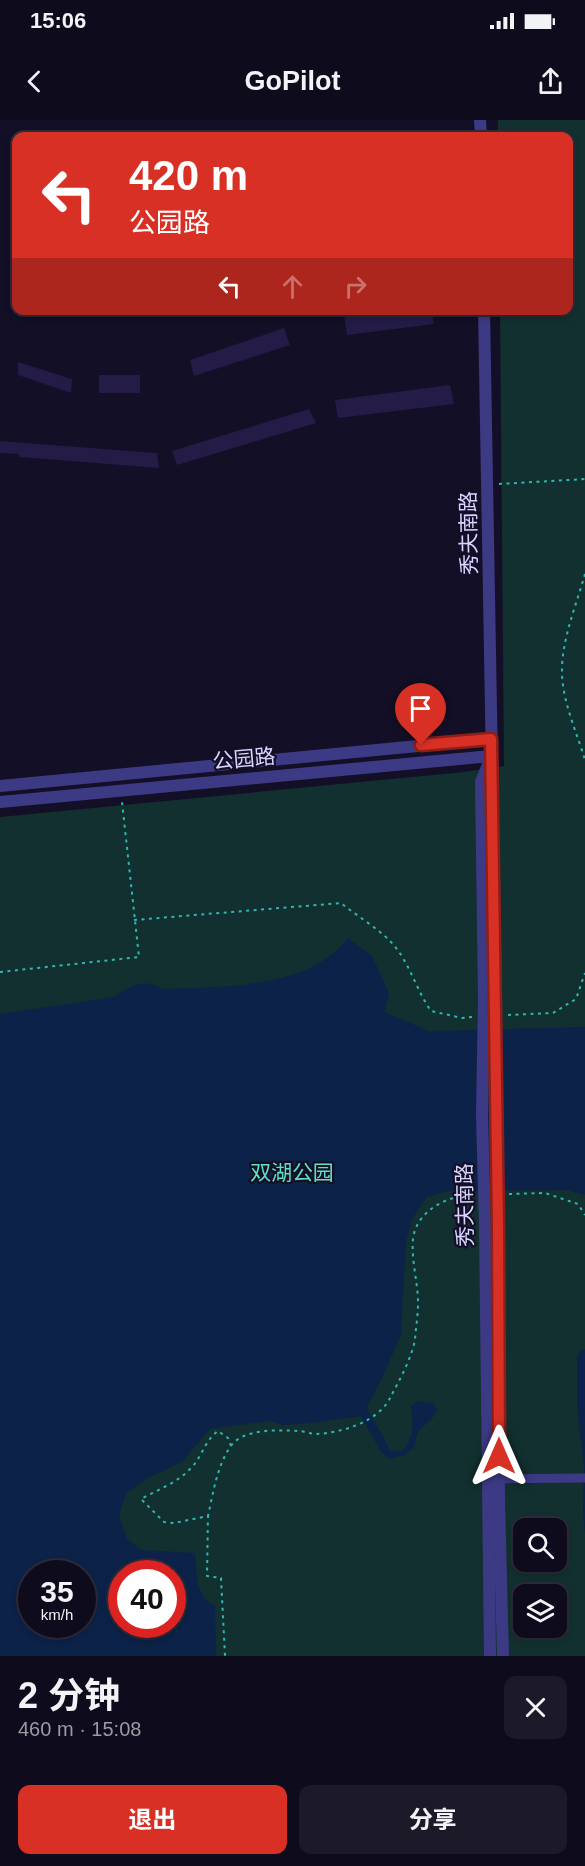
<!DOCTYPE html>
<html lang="zh">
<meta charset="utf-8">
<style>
body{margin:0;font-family:Arial,"Noto Sans SC",sans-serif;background:#1c1929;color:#f1f3f6;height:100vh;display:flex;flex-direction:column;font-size:22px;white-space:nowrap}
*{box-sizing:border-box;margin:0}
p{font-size:20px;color:#9b9ba3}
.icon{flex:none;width:33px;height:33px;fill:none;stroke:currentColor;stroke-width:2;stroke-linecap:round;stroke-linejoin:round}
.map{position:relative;height:1536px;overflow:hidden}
.side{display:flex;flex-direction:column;background:#0e0b1c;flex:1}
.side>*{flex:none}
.top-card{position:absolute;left:12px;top:12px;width:561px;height:183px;border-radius:12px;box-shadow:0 3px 9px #0003,0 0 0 2px #2e2b3b;background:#d93025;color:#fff;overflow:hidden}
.tools{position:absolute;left:513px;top:1398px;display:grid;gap:12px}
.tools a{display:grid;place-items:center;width:54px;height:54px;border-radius:12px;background:#0e0b1c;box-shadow:0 3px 9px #0003,0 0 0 2px #2e2b3b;font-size:30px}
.speed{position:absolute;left:18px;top:1440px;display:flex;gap:12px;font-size:30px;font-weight:700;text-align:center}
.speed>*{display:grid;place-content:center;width:78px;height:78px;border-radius:50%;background:#0e0b1c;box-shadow:0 3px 9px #0003,0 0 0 2px #2e2b3b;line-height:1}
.speed small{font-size:15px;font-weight:400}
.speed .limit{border:9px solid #d22;background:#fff;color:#111}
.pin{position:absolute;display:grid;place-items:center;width:51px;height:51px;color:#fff;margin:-62px -26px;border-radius:50% 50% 50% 0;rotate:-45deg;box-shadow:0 0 6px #0007}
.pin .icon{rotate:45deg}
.me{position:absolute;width:66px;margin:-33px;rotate:0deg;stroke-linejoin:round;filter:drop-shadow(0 0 4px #0008)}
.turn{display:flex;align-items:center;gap:21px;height:126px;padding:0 18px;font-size:27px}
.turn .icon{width:78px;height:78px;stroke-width:2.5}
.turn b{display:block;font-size:42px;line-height:51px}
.lanes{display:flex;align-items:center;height:57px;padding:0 18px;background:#0003;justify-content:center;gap:30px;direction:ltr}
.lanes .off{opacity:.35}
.round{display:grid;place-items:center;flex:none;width:63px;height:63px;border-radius:12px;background:#1c1929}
.head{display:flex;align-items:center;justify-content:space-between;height:102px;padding:0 18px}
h1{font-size:36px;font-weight:700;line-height:45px}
.button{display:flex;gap:12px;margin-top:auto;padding:12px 18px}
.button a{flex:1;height:69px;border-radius:12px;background:#d93025;color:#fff;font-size:24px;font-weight:700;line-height:69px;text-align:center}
.button a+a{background:#1c1929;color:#f1f3f6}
.status{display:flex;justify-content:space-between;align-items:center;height:42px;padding:0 30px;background:#0e0b1c;direction:ltr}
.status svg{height:16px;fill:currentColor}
header{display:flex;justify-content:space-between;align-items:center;height:78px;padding:0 18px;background:#0e0b1c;font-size:27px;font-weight:700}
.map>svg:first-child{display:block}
</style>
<div class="status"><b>15:06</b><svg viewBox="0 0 49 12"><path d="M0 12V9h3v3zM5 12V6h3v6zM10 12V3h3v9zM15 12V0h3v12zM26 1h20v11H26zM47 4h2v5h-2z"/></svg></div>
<header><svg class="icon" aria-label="back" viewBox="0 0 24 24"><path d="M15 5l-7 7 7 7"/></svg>GoPilot<svg class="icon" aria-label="share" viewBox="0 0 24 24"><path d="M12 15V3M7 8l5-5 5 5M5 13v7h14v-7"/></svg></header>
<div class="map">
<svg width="585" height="1536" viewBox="0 0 585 1536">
<rect width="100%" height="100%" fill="#130f26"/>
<path fill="#12302f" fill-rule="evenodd" d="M 498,0 L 585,0 L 585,1536 L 0,1536 L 0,697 L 464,652 L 504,646 L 500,191 L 568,190 L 568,16 L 498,16 ZM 524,1408 L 556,1408 L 556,1442 L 524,1442 ZM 32,1454 L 82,1454 L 82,1504 L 32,1504 ZM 122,1454 L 172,1454 L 172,1504 L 122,1504 ZM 524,1474 L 556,1474 L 556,1508 L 524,1508 Z"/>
<g fill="#0c2248" fill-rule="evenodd">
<path d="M 348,818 L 372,836 L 389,873 L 385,892 L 428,911 L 585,907 L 585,1075 L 567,1070 L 448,1071 L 427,1077 L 412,1099 L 406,1122 L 401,1214 L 385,1252 L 367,1287 C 373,1304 383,1310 389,1330 L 402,1331 C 415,1317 413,1305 411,1286 L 418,1281 L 432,1283 L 437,1289 L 432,1299 L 418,1311 L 414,1327 L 405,1335 L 390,1339 L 381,1332 L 361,1296 L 312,1303 L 283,1305 L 270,1301 L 210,1309 L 182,1342 L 146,1359 L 126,1373 L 119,1396 L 127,1419 L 141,1430 L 195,1433 C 197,1450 195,1480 215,1485 L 216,1536 L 0,1536 L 0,894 L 114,877 C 132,865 143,858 163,869 C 222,867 309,869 348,818 ZM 32,1454 L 82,1454 L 82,1504 L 32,1504 ZM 122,1454 L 172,1454 L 172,1504 L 122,1504 Z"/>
<path d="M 585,1229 L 585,1414 L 583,1394 L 584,1344 L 577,1289 L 577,1237 L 581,1230 Z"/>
</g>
<g fill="#241b47">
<path d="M 371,190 L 431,190 L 434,204 L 347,215 L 344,194 Z"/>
<path d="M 284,208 L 290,225 L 194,256 L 190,240 Z"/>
<path d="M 18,242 L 72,259 L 71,273 L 18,255 Z"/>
<rect x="99" y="255" width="41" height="18"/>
<path d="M 450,265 L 454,284 L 338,298 L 335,280 Z"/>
<path d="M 309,289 L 316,303 L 177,345 L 172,331 Z"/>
<path d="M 0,321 L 157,333 L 159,348 L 19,337 L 19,334 L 0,333 Z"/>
</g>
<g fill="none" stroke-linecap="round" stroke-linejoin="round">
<g stroke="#2fb8b0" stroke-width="2" stroke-dasharray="3 4.5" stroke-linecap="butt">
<path d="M 499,364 L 585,359"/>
<path d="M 585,454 C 576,486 561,521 562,554 C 563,583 577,613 585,640"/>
<path d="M 134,800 L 341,783 C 357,796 376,807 390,821 C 409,840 416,870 431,891 L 462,898 L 473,897"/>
<path d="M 0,852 L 139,837 L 122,682"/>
<path d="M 508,895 L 553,893 L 576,879 L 585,853"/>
<path d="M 509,1074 L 545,1073 L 578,1084 L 585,1095"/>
<path d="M 231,1326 L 228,1318 L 218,1311 C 204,1321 202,1338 190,1349 C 177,1363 157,1370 141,1379 L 164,1402 L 174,1403 L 208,1396 C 213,1373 217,1347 230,1327 C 243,1308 278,1310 298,1311 C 304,1311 310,1314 316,1314 C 341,1313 378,1302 390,1278 C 399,1261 412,1238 415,1219 C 416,1207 418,1195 418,1183 C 418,1162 411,1140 413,1119 C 416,1091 448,1075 473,1075"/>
<path d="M 208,1395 L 207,1456 L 221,1458 L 225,1536"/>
</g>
<path stroke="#3d3a85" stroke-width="9" d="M 494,1359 L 585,1358"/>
<g stroke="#3d3a85" stroke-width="12">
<path d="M 480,0 L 481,16"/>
<path d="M 484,190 L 496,875"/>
<path d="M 0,666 L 491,619"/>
<path d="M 0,682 L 491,636"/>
<path d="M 484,879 L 481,662 L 489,642"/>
<path d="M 485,1105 L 490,1536"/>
<path d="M 498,1106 L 499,1380 L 503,1536"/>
</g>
<g stroke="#3d3a85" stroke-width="12">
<path d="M 496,875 L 498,1106"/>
<path d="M 484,879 L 482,996 L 485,1105"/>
</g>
</g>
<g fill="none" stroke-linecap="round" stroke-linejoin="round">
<g stroke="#8d1f18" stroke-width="15">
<path id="route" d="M 421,625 L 491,619 L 498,1106 L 499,1336"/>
</g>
<use href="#route" stroke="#d93025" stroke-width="10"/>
</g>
<g text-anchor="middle" stroke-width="4.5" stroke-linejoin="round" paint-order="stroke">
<g font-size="21" fill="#d9d4ff" stroke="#130f26">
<text transform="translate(469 413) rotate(-91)" y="7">秀夫南路</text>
<text transform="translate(244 639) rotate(-5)" y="7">公园路</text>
<text transform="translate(465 1085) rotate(-91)" y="7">秀夫南路</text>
</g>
<g font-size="21" fill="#5fe0c0" stroke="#130f26">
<text x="292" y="1060">双湖公园</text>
</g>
</g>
</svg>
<div class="tools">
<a><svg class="icon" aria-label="search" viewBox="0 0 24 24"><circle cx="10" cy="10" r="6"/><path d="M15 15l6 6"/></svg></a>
<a><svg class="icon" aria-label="layers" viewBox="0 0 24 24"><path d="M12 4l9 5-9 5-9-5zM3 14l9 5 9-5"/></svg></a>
</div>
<div class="speed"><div>35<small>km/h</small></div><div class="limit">40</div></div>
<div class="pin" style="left:421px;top:625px;background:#d93025"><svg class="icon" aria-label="arrive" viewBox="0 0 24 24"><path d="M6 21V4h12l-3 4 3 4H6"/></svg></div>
<svg class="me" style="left:499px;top:1336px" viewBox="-20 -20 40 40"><path d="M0-17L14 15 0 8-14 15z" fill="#d93025" stroke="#fff" stroke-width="4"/></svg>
<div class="top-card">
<div class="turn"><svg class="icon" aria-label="left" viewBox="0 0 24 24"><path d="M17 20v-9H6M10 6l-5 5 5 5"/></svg><div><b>420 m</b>公园路</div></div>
<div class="lanes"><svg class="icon" aria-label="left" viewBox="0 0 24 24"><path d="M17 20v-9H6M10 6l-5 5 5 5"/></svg><svg class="icon off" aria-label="ahead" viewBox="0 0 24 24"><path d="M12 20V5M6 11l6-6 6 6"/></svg><svg class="icon off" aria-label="right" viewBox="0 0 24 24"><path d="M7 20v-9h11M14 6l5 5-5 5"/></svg></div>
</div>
</div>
<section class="side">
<div class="head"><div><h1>2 分钟</h1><p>460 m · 15:08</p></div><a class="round"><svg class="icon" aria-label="close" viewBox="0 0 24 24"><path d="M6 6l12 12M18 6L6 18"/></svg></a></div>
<div class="button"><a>退出</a><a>分享</a></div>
</section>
